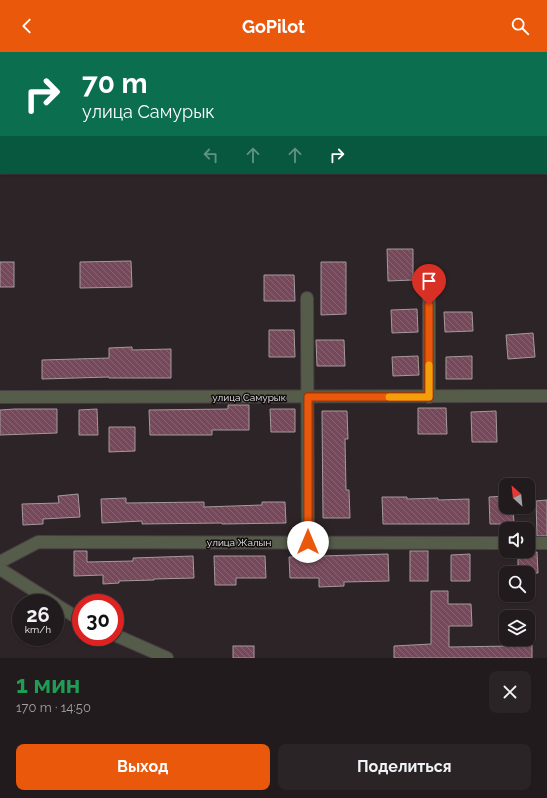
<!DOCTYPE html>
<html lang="ru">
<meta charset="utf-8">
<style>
body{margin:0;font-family:Raleway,sans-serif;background:#2a2426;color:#f1f3f6;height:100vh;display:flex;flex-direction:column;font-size:15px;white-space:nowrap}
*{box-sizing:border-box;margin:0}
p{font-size:13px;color:#a2a1a4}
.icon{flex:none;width:22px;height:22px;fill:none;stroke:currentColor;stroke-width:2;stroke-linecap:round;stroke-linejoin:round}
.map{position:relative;height:606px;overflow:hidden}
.details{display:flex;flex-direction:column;background:#221b1d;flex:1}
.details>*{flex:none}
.hud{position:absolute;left:0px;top:0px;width:547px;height:122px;box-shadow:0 1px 3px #0004,0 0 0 1px #3f393b;background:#0b6e4f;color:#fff;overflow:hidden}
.needle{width:26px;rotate:333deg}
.buttons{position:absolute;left:499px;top:426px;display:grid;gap:8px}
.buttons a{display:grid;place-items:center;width:36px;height:36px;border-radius:8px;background:#221b1d;box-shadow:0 1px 3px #0004,0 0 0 1px #3f393b;font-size:20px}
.speed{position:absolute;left:12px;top:542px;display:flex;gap:8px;font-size:20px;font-weight:700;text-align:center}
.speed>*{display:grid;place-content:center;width:52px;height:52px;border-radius:50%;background:#221b1d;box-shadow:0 1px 3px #0004,0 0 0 1px #3f393b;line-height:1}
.speed small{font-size:10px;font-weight:400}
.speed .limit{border:6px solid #d22;background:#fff;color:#111}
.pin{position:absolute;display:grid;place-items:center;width:34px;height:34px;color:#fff;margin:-41px -17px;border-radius:50% 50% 50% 0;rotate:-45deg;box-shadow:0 0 4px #0007}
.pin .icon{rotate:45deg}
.me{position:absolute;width:44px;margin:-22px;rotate:0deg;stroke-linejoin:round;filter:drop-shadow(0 0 3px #0008)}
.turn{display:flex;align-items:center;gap:14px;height:84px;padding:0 16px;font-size:18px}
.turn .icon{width:52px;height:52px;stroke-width:2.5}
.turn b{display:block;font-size:28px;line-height:34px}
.lanes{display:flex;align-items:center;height:38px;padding:0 16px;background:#0003;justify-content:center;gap:20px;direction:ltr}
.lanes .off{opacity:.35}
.round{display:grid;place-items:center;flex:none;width:42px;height:42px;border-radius:8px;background:#2a2426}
.headline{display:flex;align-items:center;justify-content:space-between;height:68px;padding:0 16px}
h1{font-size:24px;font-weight:700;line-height:30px;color:#1e9e55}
.action{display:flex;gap:8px;margin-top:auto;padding:8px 16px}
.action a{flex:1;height:46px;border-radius:8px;background:#ea580c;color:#fff;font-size:16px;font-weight:700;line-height:46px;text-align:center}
.action a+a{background:#2a2426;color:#f1f3f6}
header{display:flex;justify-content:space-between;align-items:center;height:52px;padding:0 16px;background:#ea580c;color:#fff;font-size:18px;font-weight:700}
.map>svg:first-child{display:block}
</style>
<header><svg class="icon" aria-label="back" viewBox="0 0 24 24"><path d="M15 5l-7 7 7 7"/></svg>GoPilot<svg class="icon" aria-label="search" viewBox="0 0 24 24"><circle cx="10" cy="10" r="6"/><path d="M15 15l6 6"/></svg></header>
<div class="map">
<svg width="547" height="606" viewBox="0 0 547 606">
<defs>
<pattern id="building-back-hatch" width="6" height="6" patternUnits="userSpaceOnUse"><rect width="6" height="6" fill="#754959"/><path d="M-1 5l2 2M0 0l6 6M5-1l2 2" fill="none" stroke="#896371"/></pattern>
</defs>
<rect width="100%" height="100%" fill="#2d2427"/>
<g fill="url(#building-back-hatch)" stroke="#a5999d">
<path d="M 387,197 L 413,197 L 413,228 L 388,229 Z"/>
<path d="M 131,209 L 132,235 L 80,236 L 80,210 Z"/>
<rect x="0" y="210" width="14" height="25"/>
<path d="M 321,210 L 346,210 L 346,262 L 321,263 Z"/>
<path d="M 264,223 L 294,223 L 295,249 L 264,249 Z"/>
<path d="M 417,257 L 418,280 L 392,281 L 391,258 Z"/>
<path d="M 444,260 L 472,260 L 473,279 L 445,280 Z"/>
<path d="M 269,278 L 294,278 L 295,305 L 269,305 Z"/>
<path d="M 533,281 L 535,305 L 508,307 L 506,283 Z"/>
<path d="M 316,288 L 344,288 L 345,314 L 317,314 Z"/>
<path d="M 132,295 L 132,298 L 171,297 L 171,326 L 109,326 L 109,325 L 42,327 L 42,308 L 109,306 L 109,296 Z"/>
<path d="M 418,304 L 419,323 L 393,324 L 392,305 Z"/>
<path d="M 472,304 L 472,327 L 446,327 L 446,305 Z"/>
<path d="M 228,353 L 249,353 L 249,378 L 212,378 L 212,383 L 150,383 L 149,358 L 228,357 Z"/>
<path d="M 418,356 L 446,356 L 447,382 L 418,382 Z"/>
<path d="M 15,357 L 57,357 L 57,381 L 0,383 L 0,358 Z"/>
<path d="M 97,357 L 98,383 L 79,383 L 79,358 Z"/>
<path d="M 270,357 L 295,357 L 295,380 L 271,380 Z"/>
<path d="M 322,359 L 347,359 L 348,387 L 345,387 L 346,438 L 349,438 L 350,466 L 323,466 Z"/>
<path d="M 496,359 L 497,390 L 472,390 L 471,360 Z"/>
<path d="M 109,375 L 135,375 L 135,399 L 109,400 Z"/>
<path d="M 78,442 L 80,465 L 43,467 L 43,472 L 23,473 L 22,452 L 59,451 L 58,444 Z"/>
<path d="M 506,444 L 506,455 L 513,455 L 514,472 L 490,472 L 489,445 Z"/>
<path d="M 382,445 L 407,445 L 407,447 L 438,446 L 438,448 L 469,447 L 469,472 L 383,472 Z"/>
<path d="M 126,446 L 126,451 L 204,450 L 204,455 L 262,453 L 262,450 L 285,450 L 286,471 L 222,472 L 222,471 L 142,472 L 142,469 L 102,471 L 101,447 Z"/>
<path d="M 547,448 L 547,484 L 537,484 L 536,449 Z"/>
<path d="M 74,499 L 87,499 L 87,510 L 133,509 L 133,506 L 193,504 L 194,526 L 154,527 L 154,528 L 119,529 L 119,531 L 103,532 L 103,523 L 74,524 Z"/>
<rect x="410" y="499" width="18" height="30"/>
<path d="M 518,500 L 537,500 L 538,521 L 518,521 Z"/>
<path d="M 388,502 L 389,529 L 344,530 L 344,534 L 319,535 L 319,526 L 290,526 L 289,505 Z"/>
<path d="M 470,502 L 470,529 L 451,529 L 451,503 Z"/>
<path d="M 214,504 L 265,504 L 266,526 L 236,526 L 236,533 L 215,533 Z"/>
<path d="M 431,539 L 448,539 L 448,552 L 471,552 L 472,574 L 449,574 L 449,595 L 512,594 L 512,592 L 532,592 L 532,606 L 394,606 L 394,594 L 431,592 Z"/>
<rect x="233" y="594" width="21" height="12"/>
</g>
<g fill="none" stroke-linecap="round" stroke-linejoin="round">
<g stroke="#483f42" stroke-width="14">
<g id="street">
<path d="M 2,0 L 7,1"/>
<path d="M 119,0 L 119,1"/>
<path d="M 260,0 L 261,1"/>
<path d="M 387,0 L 387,1"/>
<path d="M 525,0 L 525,1"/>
<path d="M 307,246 L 308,490"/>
<path d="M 0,345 L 547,344"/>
<path d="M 429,345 L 429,223"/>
<path d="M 528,491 L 547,491"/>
<path d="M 0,510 L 38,490 L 506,491"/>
<path d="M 0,517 L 54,551"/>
<path d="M 55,552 L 81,568"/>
<path d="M 115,583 L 167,606"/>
</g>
</g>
<use href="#street" stroke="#565c4a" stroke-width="12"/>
</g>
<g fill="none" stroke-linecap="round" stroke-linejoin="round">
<g stroke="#983908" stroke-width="10">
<path id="route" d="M 308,490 L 308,345 L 429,345 L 429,253"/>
</g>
<use href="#route" stroke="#ea580c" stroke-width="7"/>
<path stroke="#f59e0b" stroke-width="7" d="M 389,345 L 429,345 L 429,313"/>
</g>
<g text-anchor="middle" stroke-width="3" stroke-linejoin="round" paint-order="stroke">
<g font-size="10" fill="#eee8ea" stroke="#120e10">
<text x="249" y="349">улица Самурык</text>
<text x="239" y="494">улица Жалын</text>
</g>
</g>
</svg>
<div class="buttons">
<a><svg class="needle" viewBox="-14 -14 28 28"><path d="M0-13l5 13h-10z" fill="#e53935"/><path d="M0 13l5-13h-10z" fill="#a2a1a4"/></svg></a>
<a><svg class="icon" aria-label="sound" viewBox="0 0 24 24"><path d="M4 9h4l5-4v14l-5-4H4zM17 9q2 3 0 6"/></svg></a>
<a><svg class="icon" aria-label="search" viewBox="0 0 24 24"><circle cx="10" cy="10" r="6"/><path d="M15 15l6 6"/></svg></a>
<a><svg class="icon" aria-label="layers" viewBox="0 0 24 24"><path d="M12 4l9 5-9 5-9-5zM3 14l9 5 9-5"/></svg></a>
</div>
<div class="speed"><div>26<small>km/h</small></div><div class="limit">30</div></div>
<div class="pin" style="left:429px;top:253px;background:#d93025"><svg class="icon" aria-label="arrive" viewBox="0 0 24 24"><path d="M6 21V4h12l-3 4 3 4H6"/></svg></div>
<svg class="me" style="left:308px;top:490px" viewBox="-20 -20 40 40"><circle r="19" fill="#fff"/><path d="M0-13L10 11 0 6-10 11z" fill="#ea580c"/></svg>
<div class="hud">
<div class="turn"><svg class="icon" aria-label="right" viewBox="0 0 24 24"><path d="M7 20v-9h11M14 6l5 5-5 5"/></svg><div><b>70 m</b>улица Самурык</div></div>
<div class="lanes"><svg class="icon off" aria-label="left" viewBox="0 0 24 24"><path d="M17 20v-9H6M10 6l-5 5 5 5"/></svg><svg class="icon off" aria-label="ahead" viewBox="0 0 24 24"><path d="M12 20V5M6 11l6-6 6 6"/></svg><svg class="icon off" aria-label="ahead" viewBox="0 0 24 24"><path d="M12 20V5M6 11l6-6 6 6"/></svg><svg class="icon" aria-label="right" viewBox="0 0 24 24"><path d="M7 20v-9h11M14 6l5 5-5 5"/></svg></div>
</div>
</div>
<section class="details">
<div class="headline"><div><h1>1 мин</h1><p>170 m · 14:50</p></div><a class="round"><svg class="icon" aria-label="close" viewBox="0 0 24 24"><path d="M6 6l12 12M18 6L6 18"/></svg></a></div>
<div class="action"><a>Выход</a><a>Поделиться</a></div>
</section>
